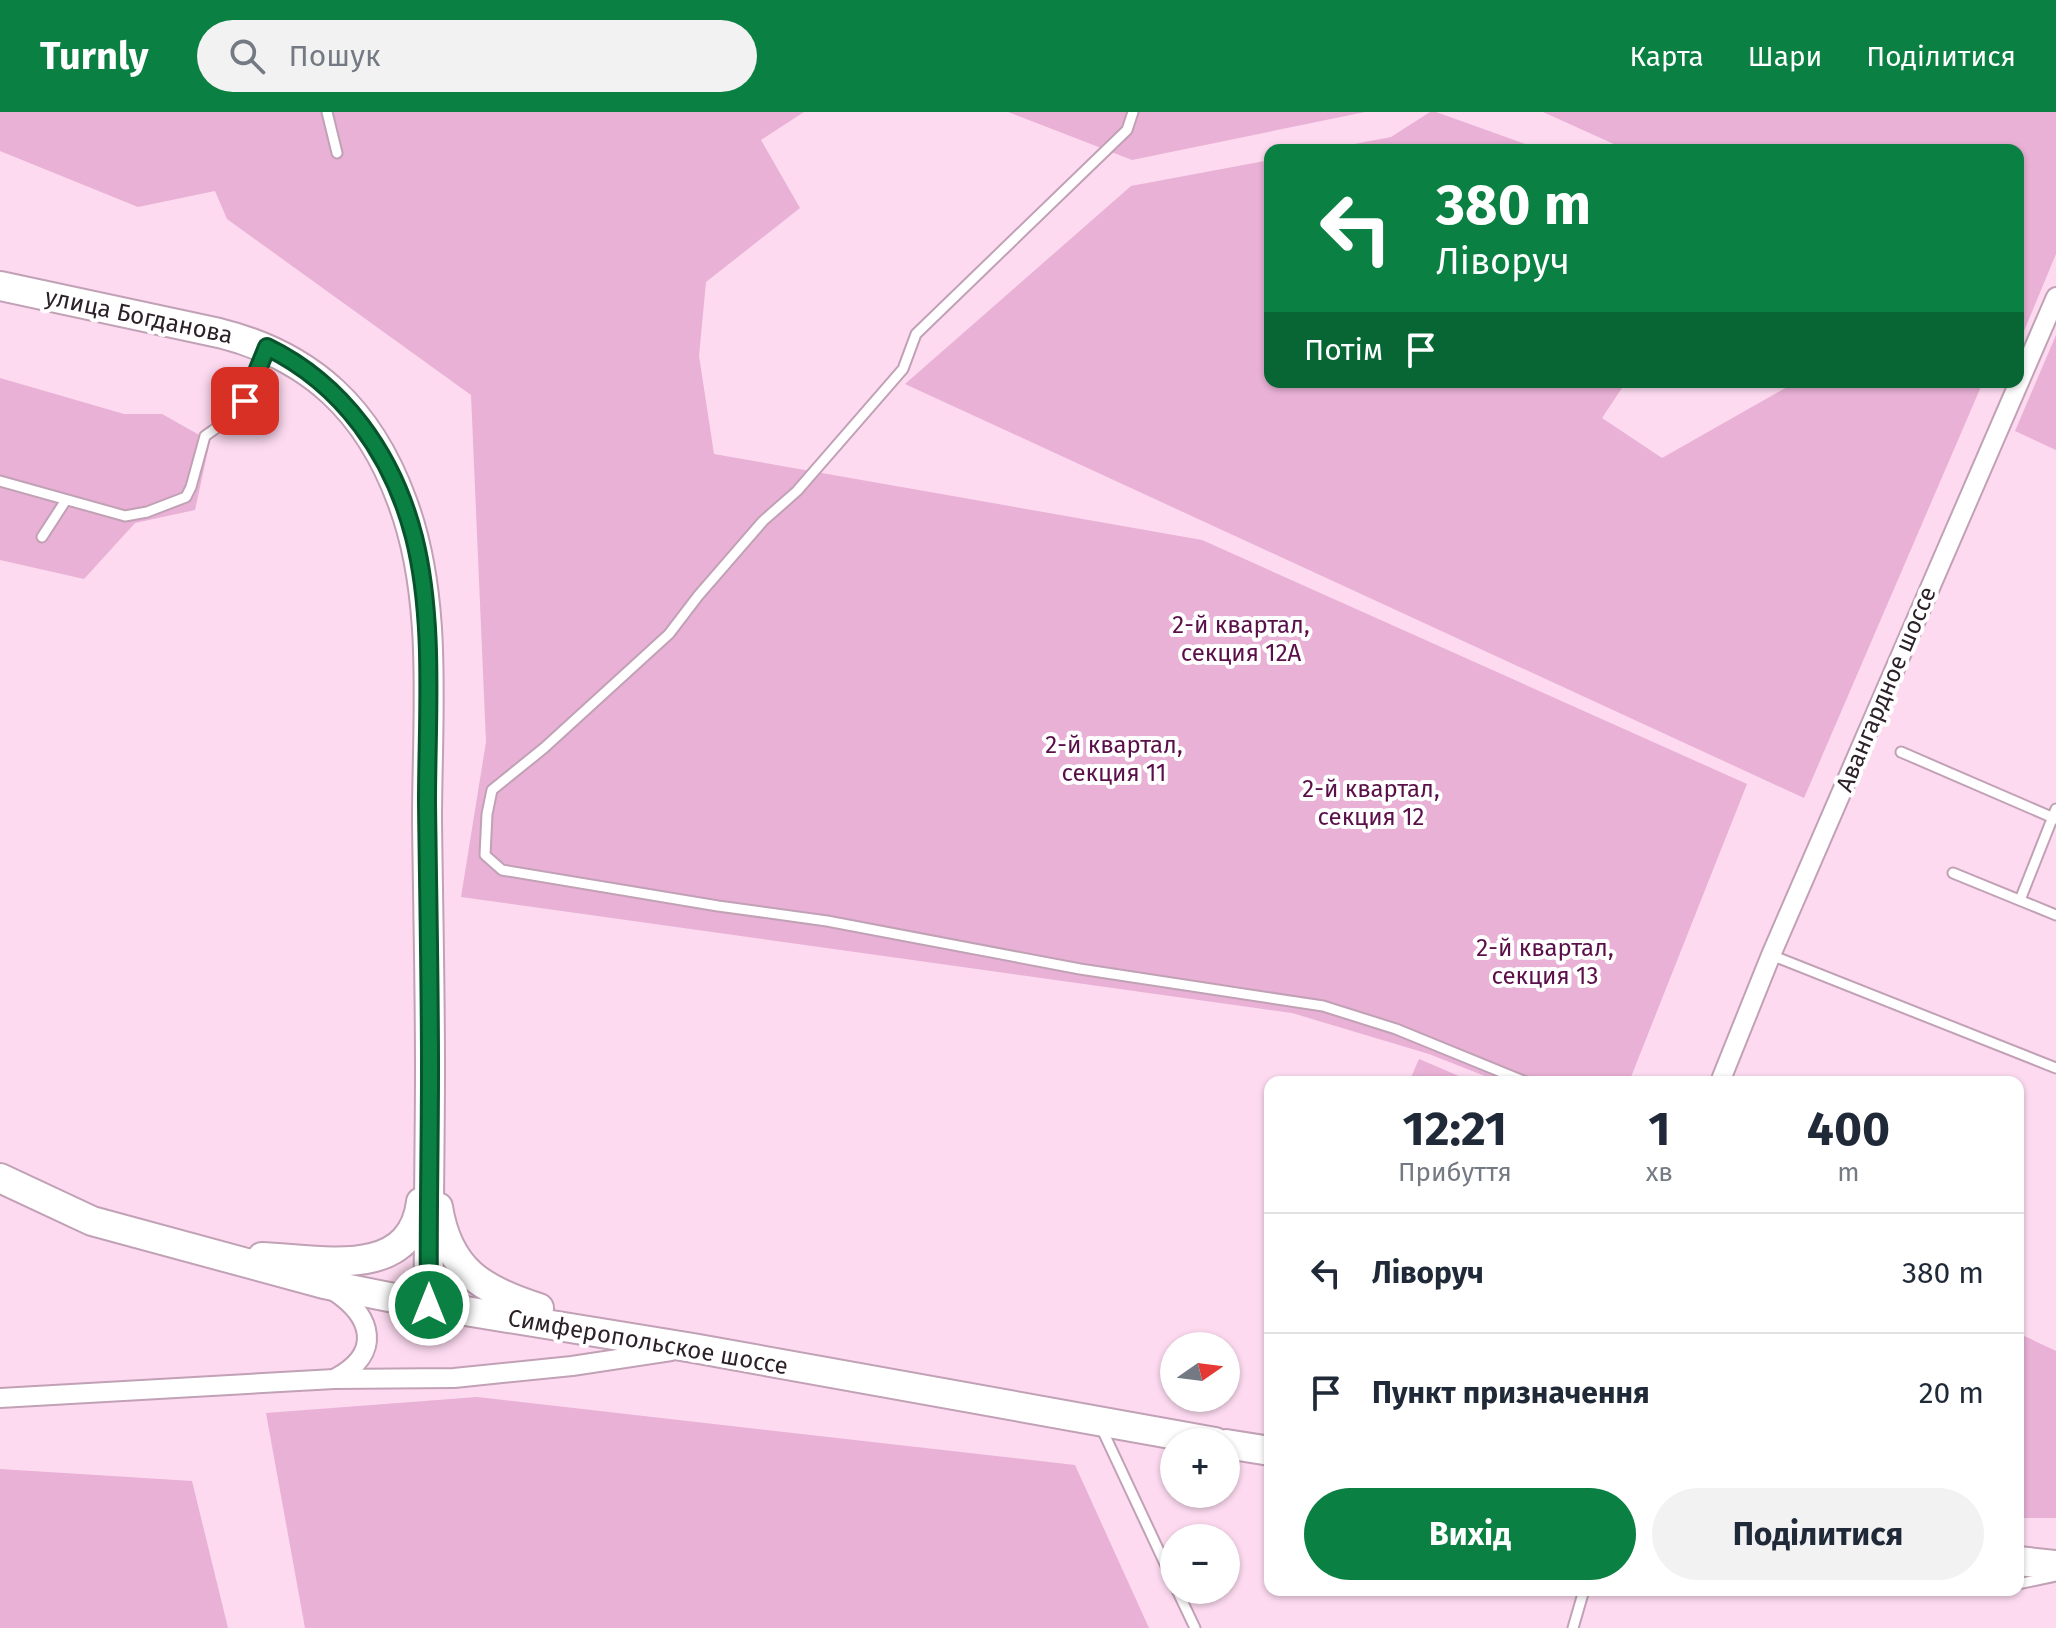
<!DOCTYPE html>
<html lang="uk">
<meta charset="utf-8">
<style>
body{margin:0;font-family:"Fira Sans",sans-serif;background:#f2f2f3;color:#1f2937;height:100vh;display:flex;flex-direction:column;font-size:30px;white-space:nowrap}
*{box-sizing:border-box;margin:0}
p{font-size:26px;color:#747a83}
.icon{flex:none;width:44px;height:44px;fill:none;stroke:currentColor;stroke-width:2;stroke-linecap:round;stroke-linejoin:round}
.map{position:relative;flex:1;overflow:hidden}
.drawer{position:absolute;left:1264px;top:964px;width:760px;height:520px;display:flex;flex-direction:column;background:#fff;border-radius:16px;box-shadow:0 2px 6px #0004}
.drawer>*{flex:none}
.banner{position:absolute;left:1264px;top:32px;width:760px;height:244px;border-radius:16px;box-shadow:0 2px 6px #0004;background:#0b8043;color:#fff;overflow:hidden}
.needle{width:52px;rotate:76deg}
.tools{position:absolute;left:1160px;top:1220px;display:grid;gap:16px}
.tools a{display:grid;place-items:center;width:80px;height:80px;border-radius:50%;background:#fff;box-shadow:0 2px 6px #0004;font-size:40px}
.pin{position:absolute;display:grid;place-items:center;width:68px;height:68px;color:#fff;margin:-34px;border-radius:16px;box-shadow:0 4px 12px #0006}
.me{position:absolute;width:88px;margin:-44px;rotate:0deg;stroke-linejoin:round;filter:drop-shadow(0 0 6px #0008)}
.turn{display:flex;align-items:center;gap:28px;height:168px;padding:0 40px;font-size:36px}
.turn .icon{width:104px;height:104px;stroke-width:2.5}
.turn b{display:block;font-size:56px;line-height:68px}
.then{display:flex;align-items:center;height:76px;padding:0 40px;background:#0003;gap:16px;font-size:30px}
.eta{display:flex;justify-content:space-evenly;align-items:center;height:136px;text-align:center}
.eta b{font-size:48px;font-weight:700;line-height:56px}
.button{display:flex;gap:16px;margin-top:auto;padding:16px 40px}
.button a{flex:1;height:92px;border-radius:48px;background:#0b8043;color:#fff;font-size:32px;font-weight:700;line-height:92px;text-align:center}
.button a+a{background:#f2f2f3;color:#1f2937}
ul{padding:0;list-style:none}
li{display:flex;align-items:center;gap:24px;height:120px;padding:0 40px;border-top:2px solid #e0e1e3}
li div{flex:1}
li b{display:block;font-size:30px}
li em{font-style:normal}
header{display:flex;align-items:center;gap:48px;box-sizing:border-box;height:112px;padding:0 40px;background:#0b8043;color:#fff}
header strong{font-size:38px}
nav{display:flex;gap:44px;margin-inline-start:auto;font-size:28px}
.search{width:560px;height:72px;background:#f2f2f3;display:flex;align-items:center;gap:20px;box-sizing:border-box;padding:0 28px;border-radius:44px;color:#747a83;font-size:30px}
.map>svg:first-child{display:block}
</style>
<header>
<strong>Turnly</strong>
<div class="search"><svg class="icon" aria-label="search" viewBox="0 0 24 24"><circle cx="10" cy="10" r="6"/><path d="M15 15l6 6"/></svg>Пошук</div>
<nav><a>Карта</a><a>Шари</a><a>Поділитися</a></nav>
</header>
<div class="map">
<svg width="2056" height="1516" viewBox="0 0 2056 1516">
<rect width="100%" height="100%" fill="#fddaf0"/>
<g fill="#e8b1d5">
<path d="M 0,0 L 804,0 L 761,28 L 800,96 L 706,170 L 699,244 L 714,342 L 1202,428 L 1747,672 L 1629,970 L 1500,970 L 1429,942 L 1292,901 L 461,785 L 486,630 L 471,283 L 227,107 L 215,79 L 138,95 L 0,39 Z"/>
<path d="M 1008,0 L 1365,0 L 1132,48 Z"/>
<path d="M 1430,0 L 1436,0 L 1542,38 L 1323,38 L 1391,25 Z"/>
<path d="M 1543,0 L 2056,0 L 2056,142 L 2024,219 L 2018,217 L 2018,38 L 1627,38 Z"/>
<path d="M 1270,48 L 1270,270 L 1626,270 L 1602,306 L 1662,346 L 1796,270 L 1983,270 L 1804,686 L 905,272 L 1131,74 Z"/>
<path d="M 2056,223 L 2056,338 L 2015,319 Z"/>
<path d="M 0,266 L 124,302 L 162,302 L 210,329 L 195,398 L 135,411 L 84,467 L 0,448 Z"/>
<path d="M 1419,947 L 1473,970 L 1409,970 Z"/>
<path d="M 2018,1221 L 2056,1239 L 2056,1406 L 2018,1406 Z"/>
<path d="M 477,1285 L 1075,1353 L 1149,1516 L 305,1516 L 266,1301 Z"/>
<path d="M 0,1357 L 192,1369 L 228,1516 L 0,1516 Z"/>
</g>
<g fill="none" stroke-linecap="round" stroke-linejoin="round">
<g stroke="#c1a1b5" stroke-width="13">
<g id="service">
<path d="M 327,0 L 337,41"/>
<path d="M 1133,0 L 1127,18 L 916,222 L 903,257 L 797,379 L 763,409 L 698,484 L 669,522 L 544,636 L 492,678 L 487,702 L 485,743 L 502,758 L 718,794 L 827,809 L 1080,857 L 1323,894 L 1396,917 L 1526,970"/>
<path d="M 0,369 L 125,404 L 147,400 L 186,385 L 191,375 L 205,324 C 243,299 249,283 264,242"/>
<path d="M 42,425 L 66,388"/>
<path d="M 1901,640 L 2056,707"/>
<path d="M 1953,761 L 2056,803"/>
<path d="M 2020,788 L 2056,697"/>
<path d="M 1771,843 L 2056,956"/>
<path d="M 1100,1313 L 1174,1471"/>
<path d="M 2018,1472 L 2056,1464"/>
<path d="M 1177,1478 L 1195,1516"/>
<path d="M 1573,1516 L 1584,1478"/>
</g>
</g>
<g stroke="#c1a1b5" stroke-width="22">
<g id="minor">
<path d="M 1720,970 L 1771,843 L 2056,185"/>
<path d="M 334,1179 C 373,1205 382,1241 336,1266"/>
<path d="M 0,1286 L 334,1267 L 454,1266 L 572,1254 L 671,1239"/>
</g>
</g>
<g stroke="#c1a1b5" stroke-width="32">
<g id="primary">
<path d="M 0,174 L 219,221 C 312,244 369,299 402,389 C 439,486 427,605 427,708 C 428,791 430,874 430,956 C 430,1035 428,1114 429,1193"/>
<path d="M 0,1066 L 92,1109 L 324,1172 L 429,1193 L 693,1236 L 1215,1330"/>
<path d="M 438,1095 C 448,1158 482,1178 539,1196"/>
<path d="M 262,1145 C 318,1147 411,1170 421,1090"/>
<path d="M 1226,1332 L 1270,1339"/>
<path d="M 2018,1449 L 2056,1453"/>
</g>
</g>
<use href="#service" stroke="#fff" stroke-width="9"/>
<use href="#minor" stroke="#fff" stroke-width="18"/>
<use href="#primary" stroke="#fff" stroke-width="28"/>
</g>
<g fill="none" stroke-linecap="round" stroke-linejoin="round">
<g stroke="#07532c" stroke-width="20">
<path id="route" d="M 245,289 L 267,235 C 343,272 393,343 414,425 C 435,508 427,605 427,690 C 428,779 430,868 430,957 C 430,1035 428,1114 429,1193"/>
</g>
<use href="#route" stroke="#0b8043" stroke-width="14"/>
</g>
<g text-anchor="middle" stroke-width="8" stroke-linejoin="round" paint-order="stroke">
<g font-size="24" fill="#2d2129" stroke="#fff">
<text transform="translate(139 204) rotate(12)" y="8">улица Богданова</text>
<text transform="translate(1886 577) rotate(-67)" y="8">Авангардное шоссе</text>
<text transform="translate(648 1230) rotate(10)" y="8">Симферопольское шоссе</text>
</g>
<g font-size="24" fill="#5b0f49" stroke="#fff">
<text x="1241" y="521">2-й квартал,<tspan x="1241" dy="28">секция 12А</tspan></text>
<text x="1114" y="641">2-й квартал,<tspan x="1114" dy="28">секция 11</tspan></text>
<text x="1371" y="685">2-й квартал,<tspan x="1371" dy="28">секция 12</tspan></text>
<text x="1545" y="844">2-й квартал,<tspan x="1545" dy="28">секция 13</tspan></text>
</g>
</g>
</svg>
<div class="tools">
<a><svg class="needle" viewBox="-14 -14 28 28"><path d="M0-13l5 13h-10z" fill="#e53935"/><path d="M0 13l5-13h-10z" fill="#747a83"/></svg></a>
<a>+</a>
<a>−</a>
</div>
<div class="pin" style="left:245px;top:289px;background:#d93025"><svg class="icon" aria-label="arrive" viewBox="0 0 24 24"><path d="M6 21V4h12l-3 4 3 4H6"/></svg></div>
<svg class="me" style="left:429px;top:1193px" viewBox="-20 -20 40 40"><circle r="17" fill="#0b8043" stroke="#fff" stroke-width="3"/><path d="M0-11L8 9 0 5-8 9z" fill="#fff"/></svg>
<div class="banner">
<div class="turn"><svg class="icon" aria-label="left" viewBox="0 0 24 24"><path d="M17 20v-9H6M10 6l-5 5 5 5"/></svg><div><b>380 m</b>Ліворуч</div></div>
<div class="then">Потім<svg class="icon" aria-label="arrive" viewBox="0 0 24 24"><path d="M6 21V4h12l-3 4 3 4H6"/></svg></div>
</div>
<section class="drawer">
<div class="eta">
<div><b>12:21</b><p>Прибуття</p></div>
<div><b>1</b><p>хв</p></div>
<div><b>400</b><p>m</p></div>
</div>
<ul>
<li><svg class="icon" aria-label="left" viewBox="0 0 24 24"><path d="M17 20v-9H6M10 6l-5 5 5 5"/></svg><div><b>Ліворуч</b></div><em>380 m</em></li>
<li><svg class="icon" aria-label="arrive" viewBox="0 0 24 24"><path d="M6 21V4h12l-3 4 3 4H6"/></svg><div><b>Пункт призначення</b></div><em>20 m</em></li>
</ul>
<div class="button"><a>Вихід</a><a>Поділитися</a></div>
</section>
</div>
